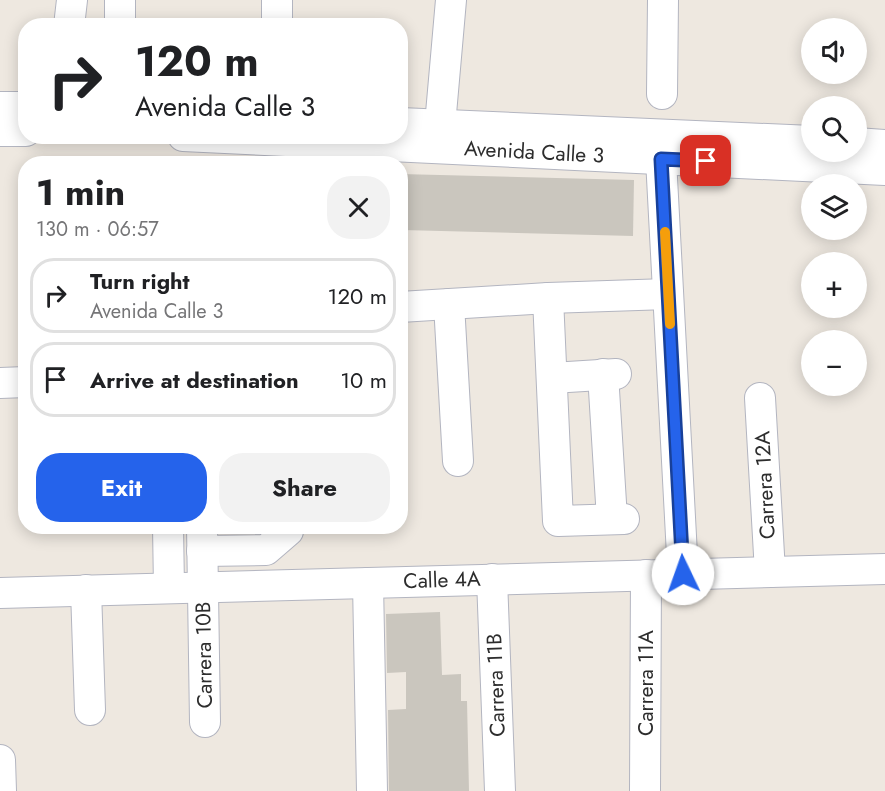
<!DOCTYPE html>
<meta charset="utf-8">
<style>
body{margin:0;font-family:Jost,sans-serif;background:#f2f2f2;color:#202124;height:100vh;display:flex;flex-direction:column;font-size:22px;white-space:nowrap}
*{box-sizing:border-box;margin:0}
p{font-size:20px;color:#757577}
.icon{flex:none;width:33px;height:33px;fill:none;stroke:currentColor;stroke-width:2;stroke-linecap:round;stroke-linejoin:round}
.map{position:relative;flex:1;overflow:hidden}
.panel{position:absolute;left:18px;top:156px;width:390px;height:378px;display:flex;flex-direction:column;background:#fff;border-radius:24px;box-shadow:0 3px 15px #0003}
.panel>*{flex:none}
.top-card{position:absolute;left:18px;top:18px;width:390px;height:126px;border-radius:24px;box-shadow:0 3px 15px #0003;background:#fff;color:#202124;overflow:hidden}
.controls{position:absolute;left:801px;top:18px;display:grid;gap:12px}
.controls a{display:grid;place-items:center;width:66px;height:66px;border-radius:50%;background:#fff;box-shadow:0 3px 15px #0003;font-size:30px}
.pin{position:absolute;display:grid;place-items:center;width:51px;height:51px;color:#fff;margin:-26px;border-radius:12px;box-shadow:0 3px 9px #0006}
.me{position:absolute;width:66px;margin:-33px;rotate:357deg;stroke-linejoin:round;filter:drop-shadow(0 0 4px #0008)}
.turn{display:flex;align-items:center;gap:21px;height:126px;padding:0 18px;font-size:27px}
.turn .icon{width:78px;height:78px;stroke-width:2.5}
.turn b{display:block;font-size:42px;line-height:51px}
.round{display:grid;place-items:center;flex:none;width:63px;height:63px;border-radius:24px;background:#f2f2f2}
.summary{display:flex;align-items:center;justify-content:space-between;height:102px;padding:0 18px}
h1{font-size:36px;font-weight:700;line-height:45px}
.primary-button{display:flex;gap:12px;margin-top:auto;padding:12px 18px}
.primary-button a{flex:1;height:69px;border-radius:24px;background:#2563eb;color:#fff;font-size:24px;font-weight:700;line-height:69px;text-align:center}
.primary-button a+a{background:#f2f2f2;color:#202124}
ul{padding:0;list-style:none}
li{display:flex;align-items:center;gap:18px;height:75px;margin:0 12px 9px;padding:0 6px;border:3px solid #e0e0e0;border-radius:24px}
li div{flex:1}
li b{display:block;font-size:22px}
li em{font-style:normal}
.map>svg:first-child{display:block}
</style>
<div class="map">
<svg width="885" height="791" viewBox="0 0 885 791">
<rect width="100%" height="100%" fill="#eee8e0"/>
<g fill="#cac6be">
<path d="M 400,174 L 634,180 L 633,236 L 402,230 Z"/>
<path d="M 440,612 L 442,675 L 461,674 L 461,701 L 467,701 L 469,791 L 389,791 L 388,710 L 406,709 L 406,672 L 387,673 L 386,614 Z"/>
</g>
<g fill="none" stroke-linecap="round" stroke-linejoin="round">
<g stroke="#b3b5c0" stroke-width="32">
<g id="minor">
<path d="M 69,26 L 72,0"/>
<path d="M 120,26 L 120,0"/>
<path d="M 277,26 L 277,0"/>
<path d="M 662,94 L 663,0"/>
<path d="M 0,107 L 26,107"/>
<path d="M 400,123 L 812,141"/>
<path d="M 440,125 L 451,0"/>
<path d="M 0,131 L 26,131"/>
<path d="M 183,136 L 885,170"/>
<path d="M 856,143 L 885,145"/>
<path d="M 661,159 L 683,574"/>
<path d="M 548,298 L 558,521 L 624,519"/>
<path d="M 449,304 L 458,461"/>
<path d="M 400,307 L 548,298 L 668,294"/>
<path d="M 603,374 L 612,519"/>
<path d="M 552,378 L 616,374"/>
<path d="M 0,383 L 26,382"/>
<path d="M 760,398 L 770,572"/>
<path d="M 168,526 L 169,588"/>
<path d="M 202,526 L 205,722"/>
<path d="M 202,551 L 266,550 L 288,531 L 288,526"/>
<path d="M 492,579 L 500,791"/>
<path d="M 368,583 L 372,791"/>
<path d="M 86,590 L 90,710"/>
<path d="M 0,593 L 885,569"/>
<path d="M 0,760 L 1,791"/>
<path d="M 645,791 L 646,575"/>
</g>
</g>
<use href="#minor" stroke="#fff" stroke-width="30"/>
</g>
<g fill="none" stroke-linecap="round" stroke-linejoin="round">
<g stroke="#184099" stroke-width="15">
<path id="route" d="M 683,574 L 661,159 L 706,161"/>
</g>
<use href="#route" stroke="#2563eb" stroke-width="10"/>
<path stroke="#f59e0b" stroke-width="10" d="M 665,232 L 670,324"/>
</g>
<g text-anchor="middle" stroke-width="6" stroke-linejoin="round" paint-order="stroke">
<g font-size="21" fill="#2d2d2d" stroke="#fff">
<text transform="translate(534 152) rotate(3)" y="7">Avenida Calle 3</text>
<text transform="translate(765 485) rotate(-93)" y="7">Carrera 12A</text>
<text transform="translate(442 580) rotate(-2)" y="7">Calle 4A</text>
<text transform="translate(204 655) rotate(-91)" y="7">Carrera 10B</text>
<text transform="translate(646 683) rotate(-90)" y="7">Carrera 11A</text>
<text transform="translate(496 685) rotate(-92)" y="7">Carrera 11B</text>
</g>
</g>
</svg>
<div class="controls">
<a><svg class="icon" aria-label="sound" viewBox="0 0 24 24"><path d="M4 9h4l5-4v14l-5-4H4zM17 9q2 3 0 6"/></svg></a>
<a><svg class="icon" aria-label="search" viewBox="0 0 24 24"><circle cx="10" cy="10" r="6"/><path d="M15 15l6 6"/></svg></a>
<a><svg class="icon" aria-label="layers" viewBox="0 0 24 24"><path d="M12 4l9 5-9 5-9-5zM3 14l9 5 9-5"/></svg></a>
<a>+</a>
<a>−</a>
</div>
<div class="pin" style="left:706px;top:161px;background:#d93025"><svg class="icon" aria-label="arrive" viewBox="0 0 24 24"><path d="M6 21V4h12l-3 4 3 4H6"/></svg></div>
<svg class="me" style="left:683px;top:574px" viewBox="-20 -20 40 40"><circle r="19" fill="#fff"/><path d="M0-13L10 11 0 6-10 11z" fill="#2563eb"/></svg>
<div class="top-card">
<div class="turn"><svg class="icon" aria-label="right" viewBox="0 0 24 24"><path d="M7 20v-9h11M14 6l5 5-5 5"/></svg><div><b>120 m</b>Avenida Calle 3</div></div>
</div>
<section class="panel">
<div class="summary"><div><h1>1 min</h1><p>130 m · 06:57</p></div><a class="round"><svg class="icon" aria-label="close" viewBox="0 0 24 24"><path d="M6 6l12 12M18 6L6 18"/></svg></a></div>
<ul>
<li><svg class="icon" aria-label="right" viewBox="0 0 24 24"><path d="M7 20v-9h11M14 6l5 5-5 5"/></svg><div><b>Turn right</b><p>Avenida Calle 3</p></div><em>120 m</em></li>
<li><svg class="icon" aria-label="arrive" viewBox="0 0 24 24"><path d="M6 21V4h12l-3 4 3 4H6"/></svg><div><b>Arrive at destination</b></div><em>10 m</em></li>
</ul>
<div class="primary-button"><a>Exit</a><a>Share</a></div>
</section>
</div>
